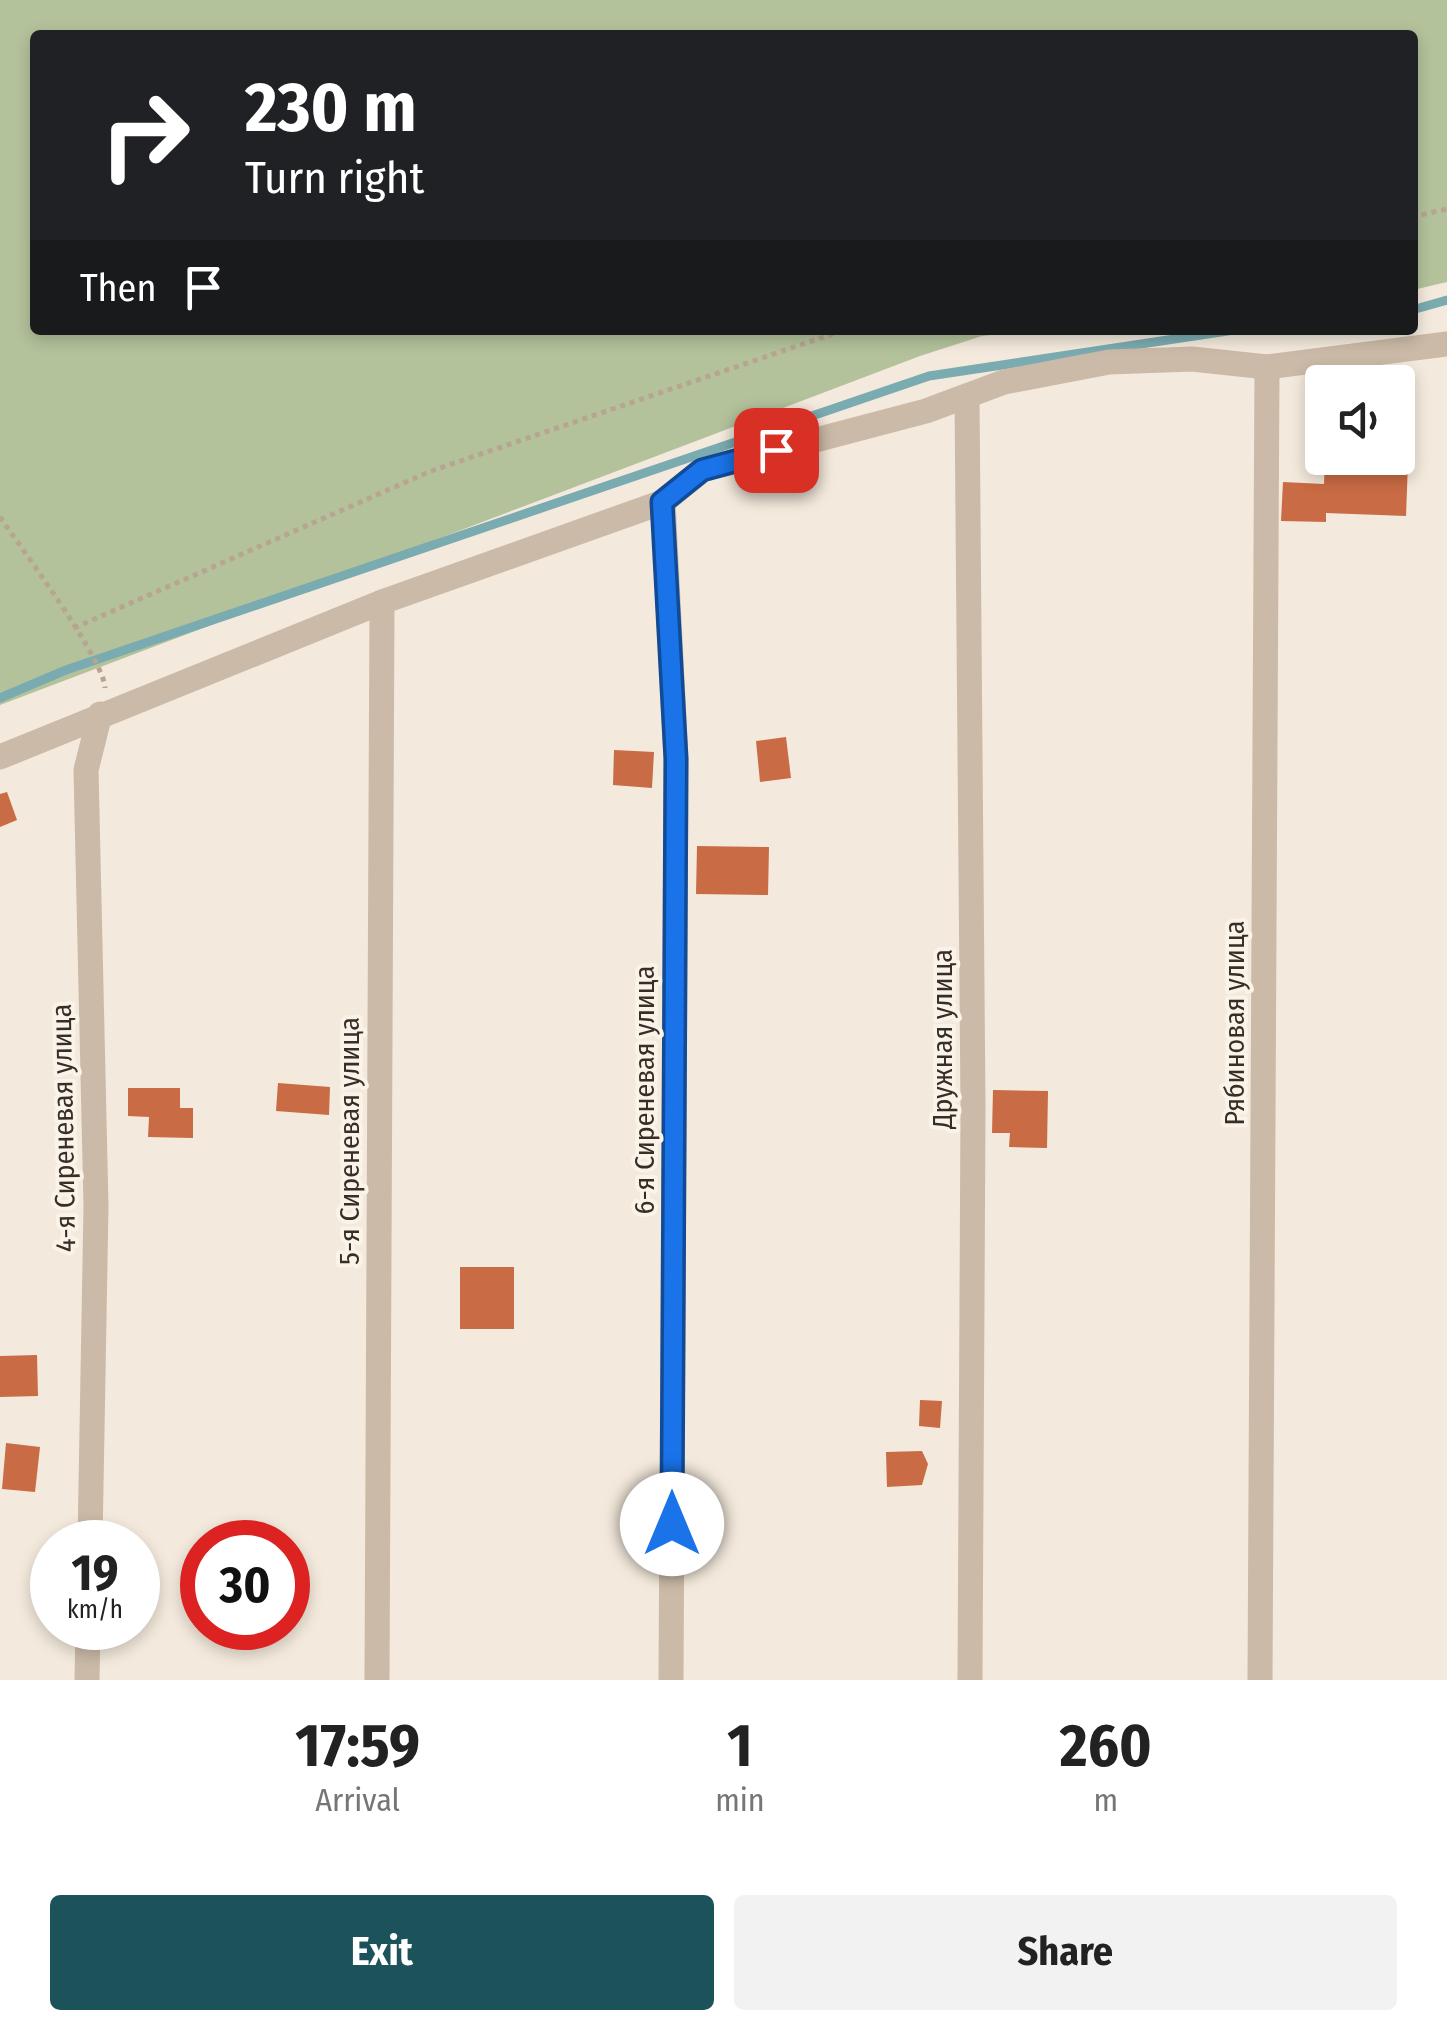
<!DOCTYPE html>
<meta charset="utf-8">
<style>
body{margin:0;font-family:"Fira Sans Condensed",sans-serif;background:#f2f2f2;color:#222;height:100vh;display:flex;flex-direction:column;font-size:38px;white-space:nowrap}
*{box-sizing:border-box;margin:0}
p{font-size:32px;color:#767676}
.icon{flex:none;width:55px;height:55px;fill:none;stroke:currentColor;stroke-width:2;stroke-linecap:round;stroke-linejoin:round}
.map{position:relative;height:1680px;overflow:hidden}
.details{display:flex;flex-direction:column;background:#fff;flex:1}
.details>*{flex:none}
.guide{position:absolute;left:30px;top:30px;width:1388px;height:305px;border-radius:10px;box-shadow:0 5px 15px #0003;background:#202124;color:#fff;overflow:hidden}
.buttons{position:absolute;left:1305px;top:365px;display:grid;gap:20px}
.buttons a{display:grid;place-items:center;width:110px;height:110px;border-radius:10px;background:#fff;box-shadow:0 5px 15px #0003;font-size:50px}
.speed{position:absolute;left:30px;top:1520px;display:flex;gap:20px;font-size:50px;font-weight:700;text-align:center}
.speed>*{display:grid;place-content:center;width:130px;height:130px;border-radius:50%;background:#fff;box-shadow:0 5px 15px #0003;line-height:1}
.speed small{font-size:25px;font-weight:400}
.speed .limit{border:15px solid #d22;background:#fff;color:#111}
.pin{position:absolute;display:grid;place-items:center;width:85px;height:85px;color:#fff;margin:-42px;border-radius:20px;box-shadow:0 5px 15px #0006}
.me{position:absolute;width:110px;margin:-55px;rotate:0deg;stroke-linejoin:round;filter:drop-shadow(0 0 8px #0008)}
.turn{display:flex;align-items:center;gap:35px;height:210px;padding:0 50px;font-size:45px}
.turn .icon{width:130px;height:130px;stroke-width:2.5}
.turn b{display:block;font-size:70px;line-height:85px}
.then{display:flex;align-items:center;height:95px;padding:0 50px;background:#0003;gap:20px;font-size:38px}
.eta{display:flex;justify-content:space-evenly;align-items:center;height:170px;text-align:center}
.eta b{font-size:60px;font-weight:700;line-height:70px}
.cta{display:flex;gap:20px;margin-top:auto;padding:20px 50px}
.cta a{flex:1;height:115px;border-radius:10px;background:#1c525a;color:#fff;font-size:40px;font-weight:700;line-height:115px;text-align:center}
.cta a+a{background:#f2f2f2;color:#222}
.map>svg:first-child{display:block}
</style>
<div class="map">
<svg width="1447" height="1680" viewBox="0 0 1447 1680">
<rect width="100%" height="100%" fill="#f3e9dc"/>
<path fill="#b3c29b" d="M 0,0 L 1447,0 L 1447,282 L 1413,290 L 1412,35 L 35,35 L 35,330 L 1041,330 L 982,336 L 920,356 L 0,705 Z"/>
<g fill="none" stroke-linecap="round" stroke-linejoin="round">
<g stroke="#7aabb0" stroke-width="9">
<path d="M 1412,310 L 1447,300"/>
<path d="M 0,698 L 66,670 L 929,376 L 1234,330"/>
</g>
</g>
<g fill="#c96b44">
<path d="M 1398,435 L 1409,435 L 1406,516 L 1326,513 L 1326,522 L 1281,521 L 1283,482 L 1324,484 L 1325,458 L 1398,458 Z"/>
<path d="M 786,737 L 791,778 L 760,782 L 756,741 Z"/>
<path d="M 614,750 L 654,752 L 652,788 L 613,785 Z"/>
<path d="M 7,792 L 17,820 L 0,827 L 0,794 Z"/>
<path d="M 697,846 L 769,847 L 768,895 L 696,894 Z"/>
<path d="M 278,1083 L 330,1087 L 329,1115 L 276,1111 Z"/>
<path d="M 128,1088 L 180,1088 L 180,1108 L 193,1108 L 193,1138 L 148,1137 L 149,1117 L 128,1116 Z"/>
<path d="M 993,1090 L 1048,1091 L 1047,1148 L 1009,1147 L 1010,1133 L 992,1133 Z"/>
<rect x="460" y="1267" width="54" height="62"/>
<path d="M 37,1355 L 38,1396 L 0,1397 L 0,1356 Z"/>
<path d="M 920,1400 L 942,1401 L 940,1428 L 919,1426 Z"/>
<path d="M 6,1443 L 40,1447 L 35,1492 L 2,1489 Z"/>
<path d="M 922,1451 L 928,1464 L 922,1485 L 887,1487 L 886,1452 Z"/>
</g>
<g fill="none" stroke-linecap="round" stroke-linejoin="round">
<g stroke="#b7a491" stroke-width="5" stroke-dasharray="5 5" stroke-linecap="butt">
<path d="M 1412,217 L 1447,209"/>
<path d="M 0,517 C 21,548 104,659 105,688"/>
<path d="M 74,628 L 431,471 L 844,330"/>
</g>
<g stroke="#cbbaa7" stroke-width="25">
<path d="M 967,397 L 973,1108 L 970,1680"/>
<path d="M 663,502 L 676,759 L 671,1680"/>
<path d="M 0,757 L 382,602 L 663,502 L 702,470 L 926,411 L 1004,382 L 1109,362 L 1192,359 L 1267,367 L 1447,344"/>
<path d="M 90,1542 L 96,1206 L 86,770 L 100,714"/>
<path d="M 87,1680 L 88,1628"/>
<path d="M 377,1680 L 382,602"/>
<path d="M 1260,1680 L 1267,367"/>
</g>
</g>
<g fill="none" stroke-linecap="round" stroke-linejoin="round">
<g stroke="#114b97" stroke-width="25">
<path id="route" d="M 672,1524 L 676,759 L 662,502 L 702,470 L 776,450"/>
</g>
<use href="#route" stroke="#1a73e8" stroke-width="18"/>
</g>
<g text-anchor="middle" stroke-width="8" stroke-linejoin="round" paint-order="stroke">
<g font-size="28" fill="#372e28" stroke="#faf3e8">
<text transform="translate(1234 1023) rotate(-90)" y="10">Рябиновая улица</text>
<text transform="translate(942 1039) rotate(-90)" y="10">Дружная улица</text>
<text transform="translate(644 1090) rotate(-90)" y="10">6-я Сиреневая улица</text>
<text transform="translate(63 1128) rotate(-91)" y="10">4-я Сиреневая улица</text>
<text transform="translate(349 1141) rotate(-90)" y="10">5-я Сиреневая улица</text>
</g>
</g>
</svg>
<div class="buttons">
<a><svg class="icon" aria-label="sound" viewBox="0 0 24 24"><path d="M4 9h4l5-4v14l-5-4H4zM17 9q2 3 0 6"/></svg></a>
</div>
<div class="speed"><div>19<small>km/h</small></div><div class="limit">30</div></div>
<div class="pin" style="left:776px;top:450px;background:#d93025"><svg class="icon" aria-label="arrive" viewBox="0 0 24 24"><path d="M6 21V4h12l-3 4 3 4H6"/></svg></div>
<svg class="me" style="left:672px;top:1524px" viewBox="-20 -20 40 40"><circle r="19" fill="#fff"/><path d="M0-13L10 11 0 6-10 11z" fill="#1a73e8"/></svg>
<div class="guide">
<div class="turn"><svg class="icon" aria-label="right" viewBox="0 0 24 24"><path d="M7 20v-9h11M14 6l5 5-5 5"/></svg><div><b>230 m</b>Turn right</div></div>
<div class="then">Then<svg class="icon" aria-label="arrive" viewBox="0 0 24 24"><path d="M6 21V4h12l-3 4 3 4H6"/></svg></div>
</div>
</div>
<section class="details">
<div class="eta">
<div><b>17:59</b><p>Arrival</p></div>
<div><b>1</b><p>min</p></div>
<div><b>260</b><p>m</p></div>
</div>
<div class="cta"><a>Exit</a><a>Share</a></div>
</section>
